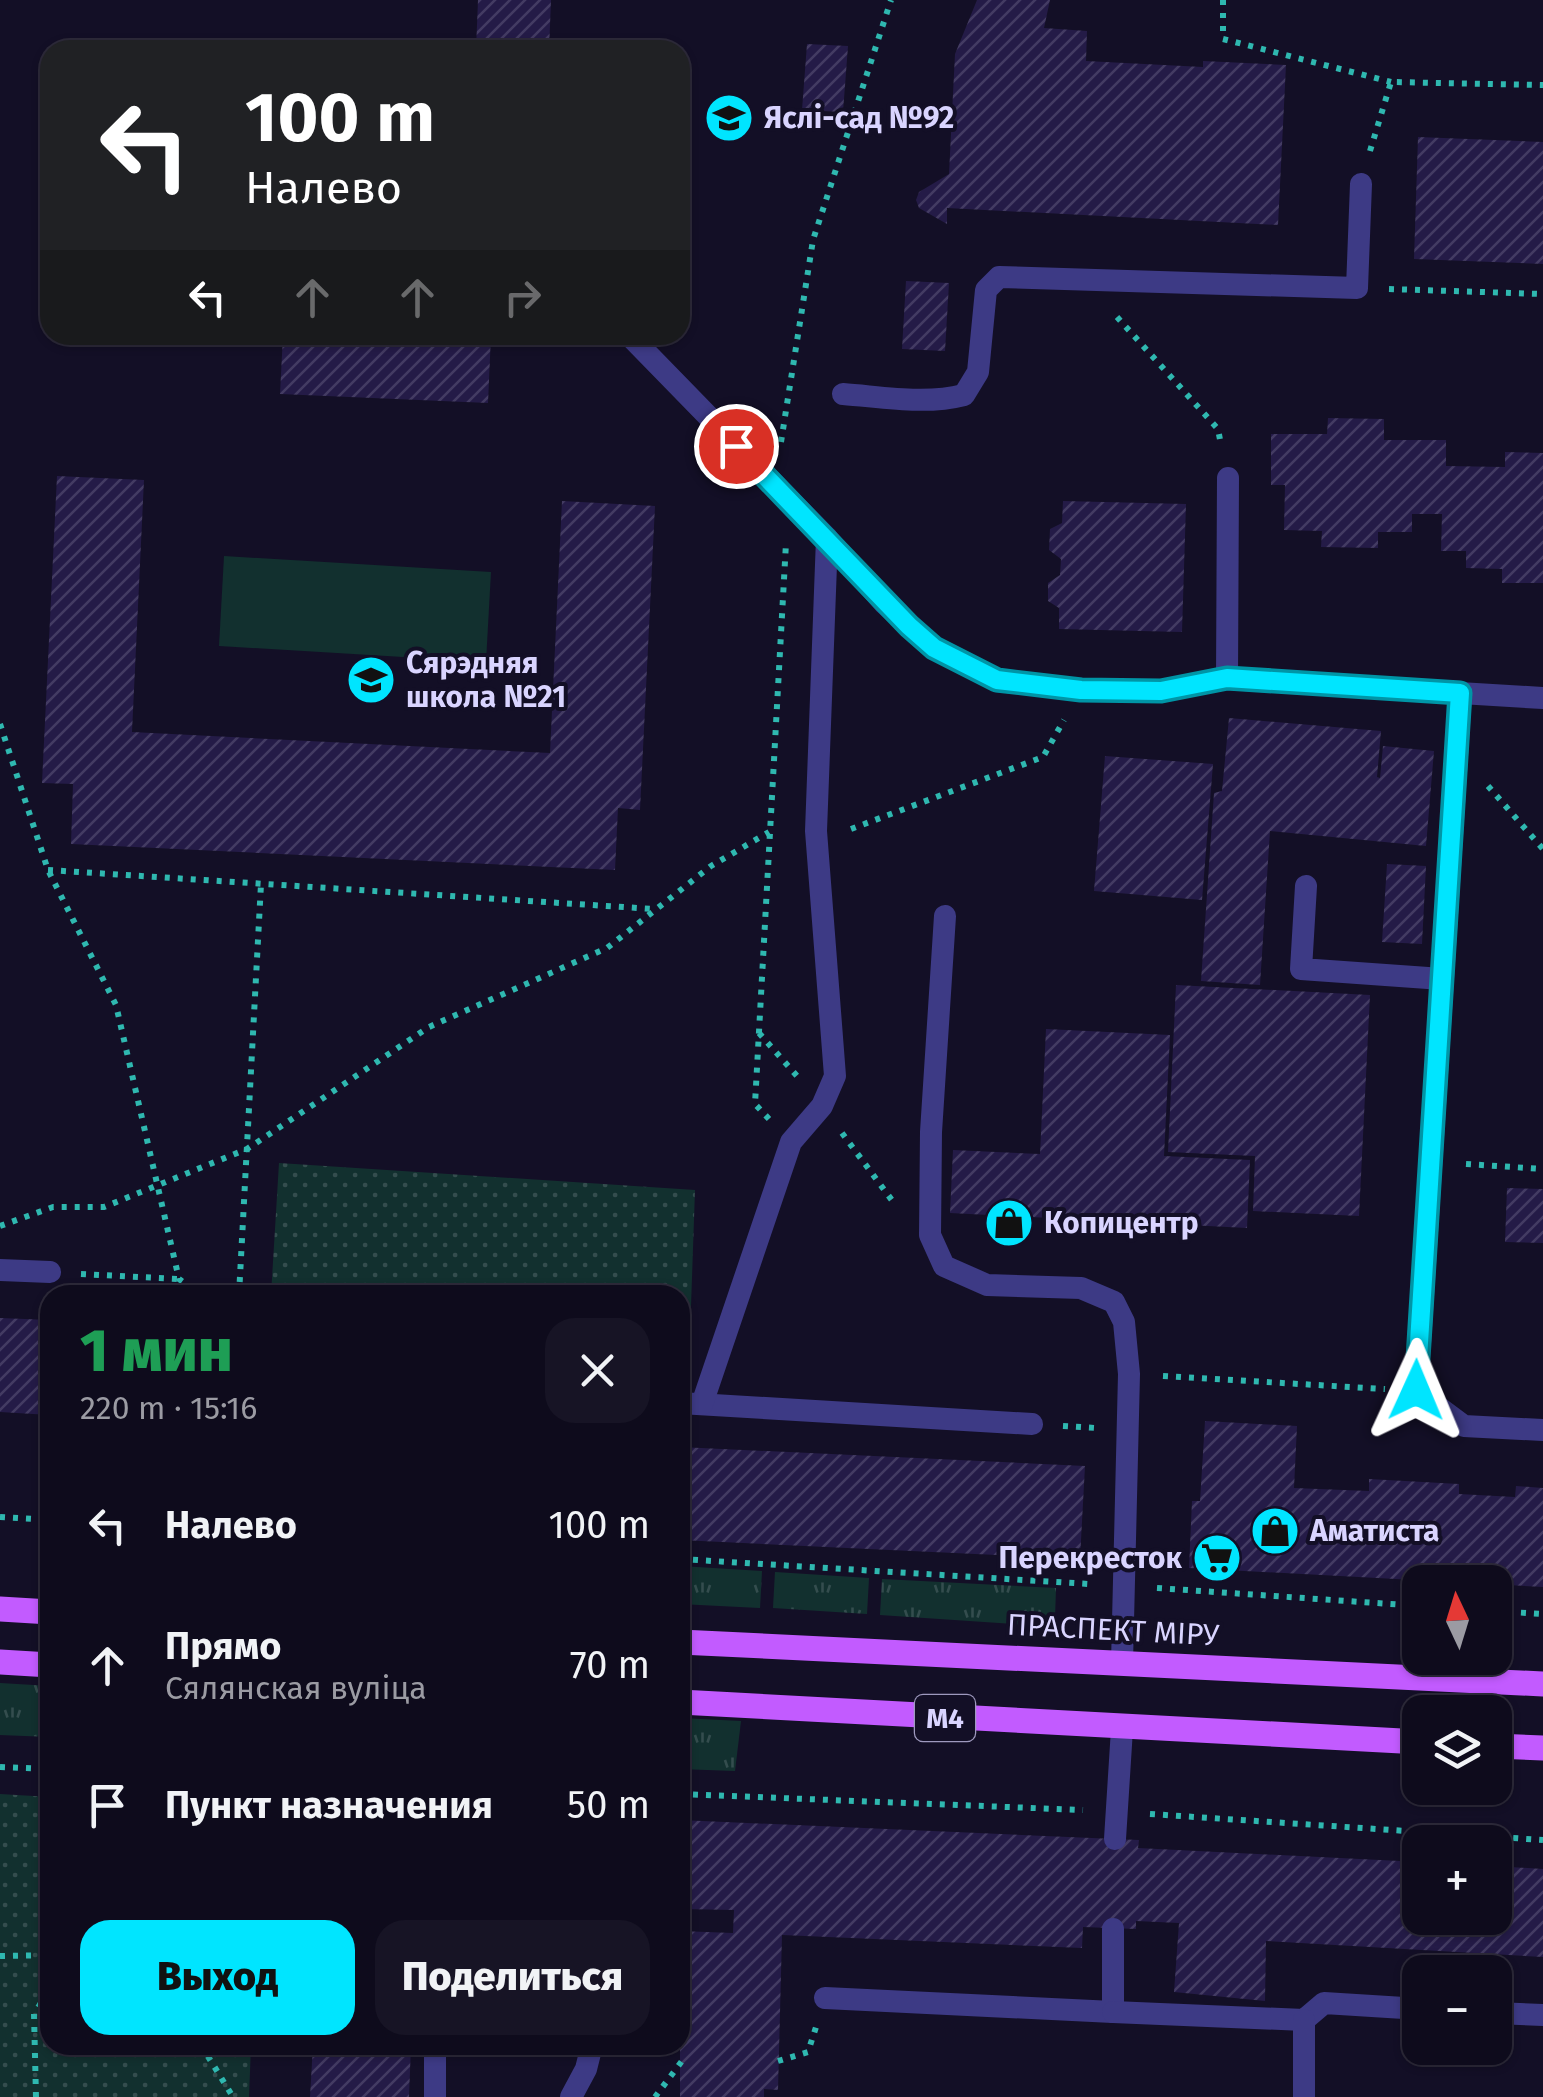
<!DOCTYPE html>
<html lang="ru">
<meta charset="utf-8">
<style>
body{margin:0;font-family:"Fira Sans",sans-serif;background:#171425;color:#f1f3f6;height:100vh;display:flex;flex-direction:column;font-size:38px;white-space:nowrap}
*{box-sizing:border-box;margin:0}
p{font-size:32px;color:#9b9ba3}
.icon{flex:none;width:55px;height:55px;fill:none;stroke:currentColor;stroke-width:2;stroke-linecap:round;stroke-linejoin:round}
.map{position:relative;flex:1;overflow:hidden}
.panel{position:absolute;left:40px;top:1285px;width:650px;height:770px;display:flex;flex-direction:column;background:#0e0b1c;border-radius:30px;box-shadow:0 2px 8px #0004,0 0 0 2px #2e2b3b}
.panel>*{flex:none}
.guide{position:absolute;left:40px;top:40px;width:650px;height:305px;border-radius:30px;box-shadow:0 2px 8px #0004,0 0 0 2px #2e2b3b;background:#202124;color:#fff;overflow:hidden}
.needle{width:65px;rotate:356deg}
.buttons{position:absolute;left:1402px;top:1565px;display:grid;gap:20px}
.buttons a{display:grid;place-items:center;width:110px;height:110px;border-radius:20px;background:#0e0b1c;box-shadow:0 2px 8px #0004,0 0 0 2px #2e2b3b;font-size:50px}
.pin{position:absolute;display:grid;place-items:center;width:85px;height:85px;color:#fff;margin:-42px;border:5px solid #fff;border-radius:50%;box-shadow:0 2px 10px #0007}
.me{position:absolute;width:110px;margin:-55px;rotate:1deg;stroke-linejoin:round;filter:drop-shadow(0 0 8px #0008)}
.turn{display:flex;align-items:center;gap:35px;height:210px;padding:0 40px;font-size:45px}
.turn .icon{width:130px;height:130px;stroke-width:2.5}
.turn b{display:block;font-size:70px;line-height:85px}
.lanes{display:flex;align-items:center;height:95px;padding:0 40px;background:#0003;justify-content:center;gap:50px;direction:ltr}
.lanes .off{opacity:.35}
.round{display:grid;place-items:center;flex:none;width:105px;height:105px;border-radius:30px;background:#171425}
.summary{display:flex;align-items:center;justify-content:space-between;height:170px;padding:0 40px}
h1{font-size:60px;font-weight:800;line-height:75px;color:#1e9e55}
.button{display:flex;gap:20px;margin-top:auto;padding:20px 40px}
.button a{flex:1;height:115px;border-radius:30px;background:#00e5ff;color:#111;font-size:40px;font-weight:800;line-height:115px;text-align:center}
.button a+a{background:#171425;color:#f1f3f6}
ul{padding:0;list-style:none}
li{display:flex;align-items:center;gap:30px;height:140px;padding:0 40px}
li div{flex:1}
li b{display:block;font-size:38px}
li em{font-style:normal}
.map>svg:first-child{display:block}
</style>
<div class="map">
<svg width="1543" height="2097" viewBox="0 0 1543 2097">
<defs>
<pattern id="grass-tufts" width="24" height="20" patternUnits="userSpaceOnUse" patternTransform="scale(2.5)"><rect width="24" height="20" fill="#12302f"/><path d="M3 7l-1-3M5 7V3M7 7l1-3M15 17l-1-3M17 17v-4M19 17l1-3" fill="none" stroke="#344d4e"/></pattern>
<pattern id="park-dots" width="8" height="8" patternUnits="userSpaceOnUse" patternTransform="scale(2.5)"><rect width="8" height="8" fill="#12302f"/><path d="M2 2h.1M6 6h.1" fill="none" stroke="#344d4e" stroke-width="1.8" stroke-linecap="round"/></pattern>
<pattern id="building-hatch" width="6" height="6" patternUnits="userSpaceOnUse" patternTransform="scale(2.5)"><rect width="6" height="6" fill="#241b47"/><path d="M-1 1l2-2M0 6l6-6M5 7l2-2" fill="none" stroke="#433b63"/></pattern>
</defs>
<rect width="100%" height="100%" fill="#130f26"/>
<g fill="url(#grass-tufts)">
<path d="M 680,1566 L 762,1571 L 760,1608 L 680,1604 Z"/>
<path d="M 775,1572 L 869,1578 L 867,1614 L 773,1608 Z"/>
<path d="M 882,1579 L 1056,1588 L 1055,1618 L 1043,1626 L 880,1615 Z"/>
<path d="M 0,1683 L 50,1686 L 50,1737 L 0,1735 Z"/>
<path d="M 680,1718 L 741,1721 L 735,1771 L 680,1769 Z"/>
</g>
<g fill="url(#park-dots)">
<path d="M 279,1163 L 695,1190 L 690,1335 L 680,1335 L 680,1295 L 271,1295 Z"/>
<path d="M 0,1794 L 50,1797 L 50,2045 L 251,2045 L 249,2097 L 0,2097 Z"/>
</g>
<path fill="#12302f" d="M 224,556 L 491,572 L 486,662 L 219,646 Z"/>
<g fill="url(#building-hatch)">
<path d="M 478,0 L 551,0 L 549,50 L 476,50 Z"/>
<path d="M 977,0 L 1050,0 L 1044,28 L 1087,31 L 1086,61 L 1203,67 L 1203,61 L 1286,65 L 1278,225 L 947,208 L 947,224 L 919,208 L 916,200 L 919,192 L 949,174 L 955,54 Z"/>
<path d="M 807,44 L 848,46 L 843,112 L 802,110 Z"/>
<path d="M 1418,137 L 1543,142 L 1543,264 L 1414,259 Z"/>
<path d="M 906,281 L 949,283 L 945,351 L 902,349 Z"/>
<path d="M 283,335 L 491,335 L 488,403 L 280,394 Z"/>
<path d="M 1328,418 L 1384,419 L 1384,440 L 1446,440 L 1446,466 L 1505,467 L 1505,452 L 1543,453 L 1543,583 L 1502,583 L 1502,569 L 1466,568 L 1466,551 L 1441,551 L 1442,514 L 1412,514 L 1412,532 L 1378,532 L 1378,548 L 1321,547 L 1322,531 L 1284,530 L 1285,485 L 1271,485 L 1271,434 L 1327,434 Z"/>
<path d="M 57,476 L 144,480 L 132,732 L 550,753 L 562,501 L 655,506 L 640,810 L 618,808 L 615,870 L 71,844 L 73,784 L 42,783 Z"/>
<path d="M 1063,501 L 1186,504 L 1182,632 L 1059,629 L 1059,608 L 1048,601 L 1048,583 L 1060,575 L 1061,559 L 1049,550 L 1050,529 L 1062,523 Z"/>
<path d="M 1229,718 L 1381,731 L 1377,777 L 1380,778 L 1383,746 L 1434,751 L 1426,846 L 1270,831 L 1260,985 L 1201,981 L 1214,793 L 1222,791 Z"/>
<path d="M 1105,756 L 1213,764 L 1202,900 L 1094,891 Z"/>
<path d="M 1387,864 L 1426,866 L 1422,944 L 1382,942 Z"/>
<path d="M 1176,985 L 1370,995 L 1359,1216 L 1253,1211 L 1255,1156 L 1168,1152 Z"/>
<path d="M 1046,1029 L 1170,1035 L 1164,1156 L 1250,1160 L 1247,1228 L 950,1213 L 953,1150 L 1040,1154 Z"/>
<path d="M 1507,1188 L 1543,1189 L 1543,1243 L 1505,1242 Z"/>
<path d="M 0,1318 L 50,1320 L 50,1415 L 0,1412 Z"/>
<path d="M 1205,1421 L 1297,1426 L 1294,1488 L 1369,1491 L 1369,1479 L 1459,1484 L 1459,1494 L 1515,1497 L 1516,1486 L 1543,1488 L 1543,1587 L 1189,1568 L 1192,1501 L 1200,1501 Z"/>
<path d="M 680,1447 L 1085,1466 L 1080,1559 L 680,1540 Z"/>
<path d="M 680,1820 L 1115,1839 L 1139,1840 L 1138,1848 L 1420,1862 L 1420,1918 L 1495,1918 L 1495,1866 L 1543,1869 L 1543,1957 L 1266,1941 L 1265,2001 L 1174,1992 L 1179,1923 L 1136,1921 L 1136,1929 L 1083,1927 L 1082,1948 L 782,1935 L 778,2090 L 764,2089 L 764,2097 L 680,2097 L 680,1931 L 733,1933 L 734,1910 L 680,1909 Z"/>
<path d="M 313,2045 L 411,2045 L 409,2097 L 310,2097 Z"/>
</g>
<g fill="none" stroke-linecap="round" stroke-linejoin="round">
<g stroke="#2fb8b0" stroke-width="6" stroke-dasharray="5 8" stroke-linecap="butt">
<path d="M 1223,0 L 1223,39 L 1391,82"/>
<path d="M 1370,151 L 1391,82 L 1543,85"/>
<path d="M 1389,289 L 1543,294"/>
<path d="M 1117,317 L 1218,429 L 1221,445"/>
<path d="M 781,442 L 813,240 L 891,0"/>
<path d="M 0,724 L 48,870 L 116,1005 L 179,1279 L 201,1295"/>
<path d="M 1488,786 L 1543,849"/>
<path d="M 851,829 L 1043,757 L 1064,720"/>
<path d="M 48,870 L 654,909"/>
<path d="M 759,1033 L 797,1076"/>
<path d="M 769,1119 L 755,1104 L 786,543"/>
<path d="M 842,1133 L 894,1203"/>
<path d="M 1466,1164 L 1543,1169"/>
<path d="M 0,1226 L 53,1207 L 104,1207 L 247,1149 L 429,1027 L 607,948 L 711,866 L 769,832"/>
<path d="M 81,1274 L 179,1279"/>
<path d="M 239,1295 L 261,884"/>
<path d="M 1163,1376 L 1385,1389"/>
<path d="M 1063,1426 L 1096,1428"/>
<path d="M 0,1517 L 50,1520"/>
<path d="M 680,1559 L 1089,1584"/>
<path d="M 1157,1588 L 1420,1606"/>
<path d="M 1495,1611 L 1543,1614"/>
<path d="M 0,1767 L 50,1769"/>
<path d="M 680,1794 L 1083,1810"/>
<path d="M 1150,1814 L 1543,1840"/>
<path d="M 0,1956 L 50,1955"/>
<path d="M 201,2045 L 233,2097"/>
<path d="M 778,2061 L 808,2052 L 816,2027"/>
<path d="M 36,2097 L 34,2014 L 50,1988"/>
<path d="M 655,2097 L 682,2061"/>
</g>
<g stroke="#3d3a85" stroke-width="22">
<path d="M 629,335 L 827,538 L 884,603 L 934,648 L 997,681 L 1081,690 L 1161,691 L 1227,679 L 1543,698"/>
<path d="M 843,394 C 883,397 925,405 964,395 L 978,372 L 986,290 L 999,277 L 1357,288 L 1361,184"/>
<path d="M 1227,679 L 1228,478"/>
<path d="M 1461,693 L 1417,1391 L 1464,1426 L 1543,1430"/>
<path d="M 1306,886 L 1301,969 L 1442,979"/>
<path d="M 945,916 L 931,1132 L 930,1235 L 944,1266 L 987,1285 L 1081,1288 L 1114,1302 L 1124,1322 L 1129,1374 L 1122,1663"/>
<path d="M 0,1270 L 50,1272"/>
<path d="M 680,1403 L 1032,1424"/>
<path d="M 702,1404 L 791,1142 L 822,1106 L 835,1076 L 816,831 L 827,538"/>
<path d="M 1115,1839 L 1122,1729"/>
<path d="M 825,1998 L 1113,2012 L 1113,1929"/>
<path d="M 1113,2012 L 1304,2020 L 1324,2003 L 1420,2009"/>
<path d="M 1495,2013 L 1543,2015"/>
<path d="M 1304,2020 L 1304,2097"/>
<path d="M 435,2045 L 435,2097"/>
<path d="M 571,2097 L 586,2069 L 592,2045"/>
</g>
<g stroke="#c25bff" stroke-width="25">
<path d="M 0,1609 L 50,1612"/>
<path d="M 680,1642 L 1543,1684"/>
<path d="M 0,1662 L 50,1665"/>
<path d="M 680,1702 L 1420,1742"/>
<path d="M 1495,1746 L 1543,1748"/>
</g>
</g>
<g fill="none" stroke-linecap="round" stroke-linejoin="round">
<g stroke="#0095a6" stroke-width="25">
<path id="route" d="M 736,446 L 909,626 L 934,648 L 997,680 L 1081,690 L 1161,691 L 1227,678 L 1460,693 L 1416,1390"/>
</g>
<use href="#route" stroke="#00e5ff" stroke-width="18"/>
</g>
<defs>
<g id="school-disc" transform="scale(2.5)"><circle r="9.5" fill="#00e5ff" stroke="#130f26"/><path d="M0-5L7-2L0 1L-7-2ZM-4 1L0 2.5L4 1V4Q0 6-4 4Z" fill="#111"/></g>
<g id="shop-disc" transform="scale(2.5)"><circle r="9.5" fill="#00e5ff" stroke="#130f26"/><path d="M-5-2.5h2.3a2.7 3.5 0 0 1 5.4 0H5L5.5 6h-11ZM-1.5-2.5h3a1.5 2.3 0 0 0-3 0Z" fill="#111"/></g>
<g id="supermarket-disc" transform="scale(2.5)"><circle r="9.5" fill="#00e5ff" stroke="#130f26"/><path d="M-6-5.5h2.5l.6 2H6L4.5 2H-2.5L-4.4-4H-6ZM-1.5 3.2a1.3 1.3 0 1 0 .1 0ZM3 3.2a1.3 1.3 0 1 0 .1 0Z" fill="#111"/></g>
</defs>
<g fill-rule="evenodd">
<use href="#school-disc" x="729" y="118"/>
<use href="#school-disc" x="371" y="680"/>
<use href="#shop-disc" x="1009" y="1223"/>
<use href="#shop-disc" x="1275" y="1531"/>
<use href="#supermarket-disc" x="1217" y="1558"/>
</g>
<g text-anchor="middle" stroke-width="8" stroke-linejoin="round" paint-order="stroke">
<rect fill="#130f26" stroke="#9e99be" stroke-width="2.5" x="915" y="1695" width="60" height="46" rx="8"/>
<g font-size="28" font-weight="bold" fill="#d9d4ff">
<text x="945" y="1728">М4</text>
</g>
<g font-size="30" font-weight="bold" fill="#d9d4ff" stroke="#130f26" text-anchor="start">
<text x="764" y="128">Яслі-сад №92</text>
<text x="406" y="673">Сярэдняя<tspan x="406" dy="34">школа №21</tspan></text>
<text x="1044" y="1233">Копицентр</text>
<text x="1310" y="1541">Аматиста</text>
<text x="1182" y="1568" text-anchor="end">Перекресток</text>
</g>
<g font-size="30" fill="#d9d4ff" stroke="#130f26">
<text transform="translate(1113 1630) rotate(3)" y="10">ПРАСПЕКТ МІРУ</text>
</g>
</g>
</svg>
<div class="buttons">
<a><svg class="needle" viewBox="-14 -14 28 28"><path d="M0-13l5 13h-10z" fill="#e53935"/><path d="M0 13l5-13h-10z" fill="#9b9ba3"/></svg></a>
<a><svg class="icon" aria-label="layers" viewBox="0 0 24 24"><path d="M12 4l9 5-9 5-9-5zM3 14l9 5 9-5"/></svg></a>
<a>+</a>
<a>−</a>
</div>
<div class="pin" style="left:736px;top:446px;background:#d93025"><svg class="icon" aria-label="arrive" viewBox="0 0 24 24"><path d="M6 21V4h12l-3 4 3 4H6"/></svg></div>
<svg class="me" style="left:1416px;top:1390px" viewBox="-20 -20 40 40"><path d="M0-17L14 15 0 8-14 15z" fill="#00e5ff" stroke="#fff" stroke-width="4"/></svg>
<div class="guide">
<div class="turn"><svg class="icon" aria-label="left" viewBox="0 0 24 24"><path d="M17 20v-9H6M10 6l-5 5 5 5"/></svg><div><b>100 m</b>Налево</div></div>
<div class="lanes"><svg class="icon" aria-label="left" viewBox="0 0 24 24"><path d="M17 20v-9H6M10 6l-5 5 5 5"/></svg><svg class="icon off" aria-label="ahead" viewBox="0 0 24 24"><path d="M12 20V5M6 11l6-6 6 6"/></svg><svg class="icon off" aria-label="ahead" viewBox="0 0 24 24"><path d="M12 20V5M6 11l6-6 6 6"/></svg><svg class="icon off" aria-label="right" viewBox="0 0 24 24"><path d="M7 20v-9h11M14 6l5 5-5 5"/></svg></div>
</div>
<section class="panel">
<div class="summary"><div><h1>1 мин</h1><p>220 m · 15:16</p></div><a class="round"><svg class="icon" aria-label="close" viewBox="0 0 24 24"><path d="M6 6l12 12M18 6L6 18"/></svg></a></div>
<ul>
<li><svg class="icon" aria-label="left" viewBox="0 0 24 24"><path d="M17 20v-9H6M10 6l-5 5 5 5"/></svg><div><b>Налево</b></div><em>100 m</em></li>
<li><svg class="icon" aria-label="ahead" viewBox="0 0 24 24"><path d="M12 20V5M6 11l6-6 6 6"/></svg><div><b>Прямо</b><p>Сялянская вуліца</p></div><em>70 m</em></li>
<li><svg class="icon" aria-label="arrive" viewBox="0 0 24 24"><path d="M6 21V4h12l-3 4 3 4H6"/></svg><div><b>Пункт назначения</b></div><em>50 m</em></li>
</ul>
<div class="button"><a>Выход</a><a>Поделиться</a></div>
</section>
</div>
